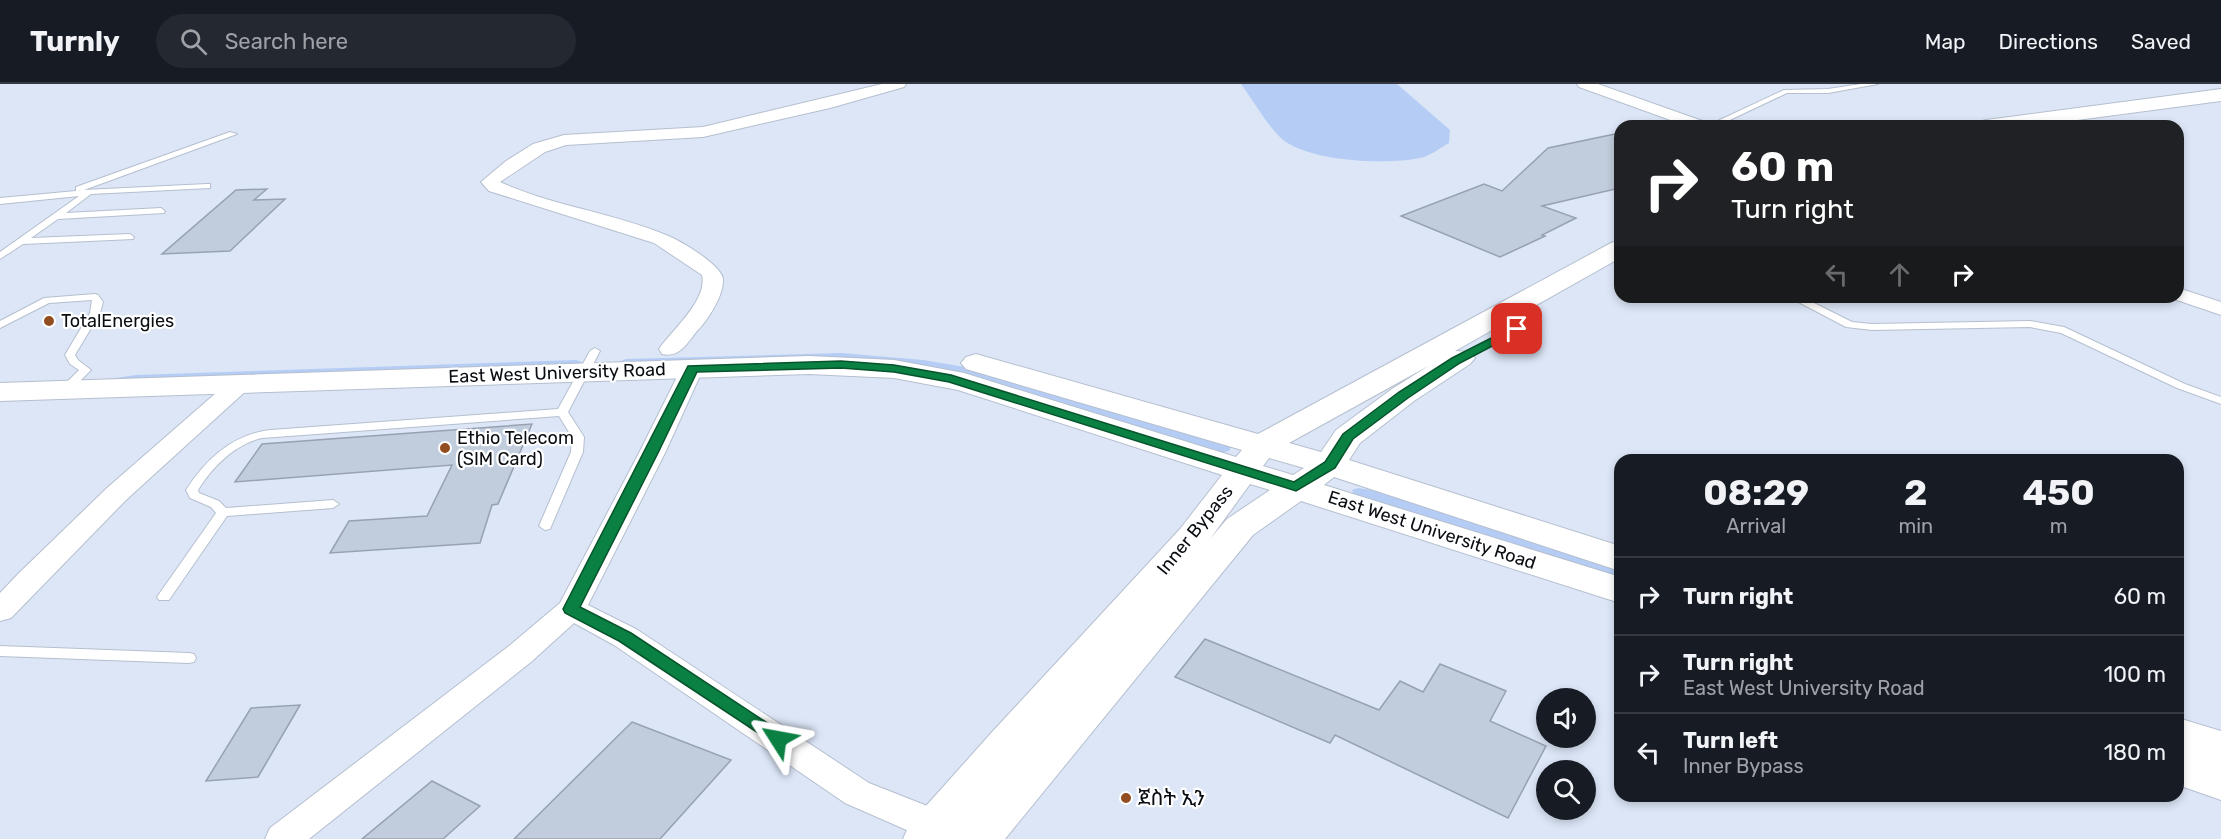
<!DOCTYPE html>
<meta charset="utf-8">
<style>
body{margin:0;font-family:Rubik,"Noto Sans Ethiopic",sans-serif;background:#242831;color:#f1f3f6;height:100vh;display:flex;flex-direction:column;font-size:22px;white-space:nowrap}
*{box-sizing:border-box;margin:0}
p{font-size:20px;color:#9ea1a6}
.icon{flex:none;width:33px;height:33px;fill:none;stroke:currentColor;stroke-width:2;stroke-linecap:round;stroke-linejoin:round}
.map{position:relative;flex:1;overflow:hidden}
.side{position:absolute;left:1614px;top:370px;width:570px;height:348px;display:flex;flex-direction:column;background:#171b24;border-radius:18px;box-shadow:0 3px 9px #0003}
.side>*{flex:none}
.hud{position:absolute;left:1614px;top:36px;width:570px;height:183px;border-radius:18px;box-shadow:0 3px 9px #0003;background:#202124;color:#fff;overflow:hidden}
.buttons{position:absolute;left:1536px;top:604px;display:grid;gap:12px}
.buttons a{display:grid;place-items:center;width:60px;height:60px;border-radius:50%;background:#171b24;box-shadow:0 3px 9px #0003;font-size:30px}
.pin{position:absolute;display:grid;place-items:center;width:51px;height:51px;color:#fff;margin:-26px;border-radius:12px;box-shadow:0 3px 9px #0006}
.me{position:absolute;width:66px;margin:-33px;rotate:304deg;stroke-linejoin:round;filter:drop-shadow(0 0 4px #0008)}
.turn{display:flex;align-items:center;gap:21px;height:126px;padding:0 18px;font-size:27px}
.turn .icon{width:78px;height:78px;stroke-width:2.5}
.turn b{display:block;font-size:42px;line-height:51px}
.lanes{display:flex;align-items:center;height:57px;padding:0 18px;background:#0003;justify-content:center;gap:30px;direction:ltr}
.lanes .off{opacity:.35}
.eta{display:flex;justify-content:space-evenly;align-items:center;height:102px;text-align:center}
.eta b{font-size:36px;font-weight:700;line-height:42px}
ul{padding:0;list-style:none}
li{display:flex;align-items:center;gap:18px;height:78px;padding:0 18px;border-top:2px solid #363941}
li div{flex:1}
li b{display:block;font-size:22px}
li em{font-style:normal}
header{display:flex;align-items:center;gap:36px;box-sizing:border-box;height:84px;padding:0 30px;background:#171b24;border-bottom:2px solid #363941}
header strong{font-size:28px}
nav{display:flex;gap:33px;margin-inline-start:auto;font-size:21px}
.search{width:420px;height:54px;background:#242831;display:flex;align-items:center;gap:15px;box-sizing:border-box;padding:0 21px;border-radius:33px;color:#9ea1a6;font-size:22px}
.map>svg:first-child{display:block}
</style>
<header>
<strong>Turnly</strong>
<div class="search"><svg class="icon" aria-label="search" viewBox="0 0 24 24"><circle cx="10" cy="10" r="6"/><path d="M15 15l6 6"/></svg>Search here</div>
<nav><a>Map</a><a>Directions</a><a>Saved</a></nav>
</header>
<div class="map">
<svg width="2221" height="755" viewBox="0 0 2221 755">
<rect width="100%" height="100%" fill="#dce6f7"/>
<g fill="#b5cdf5">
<path d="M 1241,0 L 1397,0 L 1450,46 L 1449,59 C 1440,64 1430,72 1420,74 C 1387,81 1309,78 1282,55 C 1269,44 1252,15 1241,0 Z"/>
<path d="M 841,269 L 923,276 L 965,283 L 1228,360 L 1231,363 L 1229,367 L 1222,369 L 932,286 L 617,280 L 618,278 L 626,275 Z"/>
<path d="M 576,276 L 582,278 L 580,282 L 103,300 L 109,295 L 136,291 Z"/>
<path d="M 1358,404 L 1371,406 L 1620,484 L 1620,494 L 1354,412 L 1352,406 Z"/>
</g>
<g fill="#c1ccdc" stroke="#97a1b1" stroke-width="1.5">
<path d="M 1620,49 L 1620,104 L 1542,122 L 1576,134 L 1542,151 L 1545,152 L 1500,173 L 1401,132 L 1484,100 L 1502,107 L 1548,64 Z"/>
<path d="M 267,105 L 254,116 L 285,115 L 230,167 L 162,170 L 236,106 Z"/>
<path d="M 532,340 L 498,420 L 492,421 L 480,459 L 330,469 L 349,437 L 427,432 L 452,381 L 235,398 L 262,360 Z"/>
<path d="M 1205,555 L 1379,626 L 1400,597 L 1423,608 L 1440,580 L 1506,607 L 1490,637 L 1546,662 L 1508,734 L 1335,651 L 1330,659 L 1175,593 Z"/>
<path d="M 300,621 L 258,693 L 206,697 L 251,624 Z"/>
<path d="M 632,638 L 731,676 L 660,755 L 514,755 Z"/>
<path d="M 432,697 L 480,722 L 443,755 L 362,755 Z"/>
</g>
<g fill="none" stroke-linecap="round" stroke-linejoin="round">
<g stroke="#b5bfcf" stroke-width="2">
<g id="service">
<path d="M 1861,0 L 1878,0 L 1828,9 L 1787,9 L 1717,42 L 1707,42 L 1784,6 L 1828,5 Z"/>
<path d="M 230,48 L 237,50 L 84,106 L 207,100 L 210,100 L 210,104 L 91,110 L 66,129 L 161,124 L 165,127 L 164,129 L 58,135 L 31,154 L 130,150 L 134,153 L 133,155 L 23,160 L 0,175 L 0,168 L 79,112 L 0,120 L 0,114 L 76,107 L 76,103 Z"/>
<path d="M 95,210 L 98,211 L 103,218 L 100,229 L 75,271 L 78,276 L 91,286 L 69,308 L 61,308 L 59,306 L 79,286 L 70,280 L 65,271 L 90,229 L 92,216 L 49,219 L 0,244 L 0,237 L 44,214 Z"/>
<path d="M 1789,213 L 1802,213 L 1852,238 L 1872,240 L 2030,237 L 2064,243 L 2185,300 L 2221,313 L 2221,320 L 2177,304 L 2061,249 L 2030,243 L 1872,246 L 1846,243 Z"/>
<path d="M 595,264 L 600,267 L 568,328 L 584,353 L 583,368 L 550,445 L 545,446 L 539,442 L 571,368 L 572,353 L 559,332 L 262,354 C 235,360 212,383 198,406 L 199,409 L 219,417 L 226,424 L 333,416 L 339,420 L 333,424 L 227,432 L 169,516 L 159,516 L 157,513 L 216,429 L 211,423 L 190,414 L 186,406 C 206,375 233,350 271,346 L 558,325 L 590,267 Z"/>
<path d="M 0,562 L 189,569 L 194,570 L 196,574 L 194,578 L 189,579 L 0,572 Z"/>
</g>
</g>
<g stroke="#b5bfcf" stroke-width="2">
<g id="minor">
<path d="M 882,0 L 906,0 L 904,3 L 830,24 L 703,53 L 566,61 L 545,68 L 500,98 C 552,122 614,129 666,151 C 679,156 721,180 723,195 C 724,211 708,236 697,247 C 687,259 680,274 662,270 L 659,265 C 672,246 708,216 702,191 L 654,159 L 489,107 L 481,98 L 506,77 L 533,60 L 564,51 L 703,43 Z"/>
<path d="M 1577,0 L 1598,0 L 1708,39 L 1710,42 L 1687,42 L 1579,3 Z"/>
<path d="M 2178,204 L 2221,218 L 2221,231 L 2171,214 L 2178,213 Z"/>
<path d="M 692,278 L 700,280 L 703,285 L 665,369 L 588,521 L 636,545 L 869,699 L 983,744 L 988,755 L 927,755 L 845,719 L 614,561 L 574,539 L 531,578 L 309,755 L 265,755 L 270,744 L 509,562 L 560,519 L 639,369 L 681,285 L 684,280 Z"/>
<path d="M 240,293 L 248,295 L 252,300 L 248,305 L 126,416 L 11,534 L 0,537 L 0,509 L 18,490 L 107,404 L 232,295 Z"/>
</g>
</g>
<g stroke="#b5bfcf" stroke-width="2">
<g id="primary">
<path d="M 2221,5 L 2221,17 L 2032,42 L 1976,42 L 1979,38 L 1986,36 Z"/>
<path d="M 1620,156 L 1620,174 L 1455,267 L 1470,268 L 1475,274 L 1470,280 L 1414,317 L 1360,359 L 1349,376 L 1620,462 L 1620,487 L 1334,393 L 1324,401 L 1620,493 L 1620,519 L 1301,417 L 1253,451 L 1005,755 L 903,755 L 909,741 L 993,647 L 1180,445 L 1222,391 L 958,306 L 894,294 L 809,290 L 0,317 L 0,299 L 809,272 L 894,276 L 964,289 L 1236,373 L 1242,366 L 966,285 L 961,279 L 966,273 L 976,270 L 1258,350 L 1611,159 ZM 1430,281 L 1392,305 L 1336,346 L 1321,368 L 1289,359 ZM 1269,374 L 1304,384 L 1293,391 L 1263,382 ZM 1250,400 L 1270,406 L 1227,435 L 1210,455 Z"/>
<path d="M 2178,634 L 2221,647 L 2221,716 L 2178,701 Z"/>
</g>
</g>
<use href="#service" fill="#fff" fill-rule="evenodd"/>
<use href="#minor" fill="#fff" fill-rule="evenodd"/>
<use href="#primary" fill="#fff" fill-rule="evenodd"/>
</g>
<path fill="#0b8043" stroke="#07532c" stroke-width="1.5" d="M 1517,241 L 1522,245 L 1521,247 L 1460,279 L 1408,314 L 1353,355 L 1335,384 L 1296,407 L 949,298 L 894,288 L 841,284 L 697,288 L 658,369 L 580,523 L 631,549 L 784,650 L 787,655 L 784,660 L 778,662 L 619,557 L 565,529 L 563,525 L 688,282 L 841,277 L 894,281 L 951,291 L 1294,398 L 1325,378 L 1343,350 L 1399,308 L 1452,274 Z"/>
<g fill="#924d21" stroke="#fff" stroke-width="2">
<circle cx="49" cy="237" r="6"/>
<circle cx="445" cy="364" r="6"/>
<circle cx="1126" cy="714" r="6"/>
</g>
<g text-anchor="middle" stroke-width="4.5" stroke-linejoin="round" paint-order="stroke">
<g font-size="18" fill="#090c11" stroke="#fff" text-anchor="start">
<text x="61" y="243">TotalEnergies</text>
<text x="457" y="360">Ethio Telecom<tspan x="457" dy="21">(SIM Card)</tspan></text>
</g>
<g font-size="18" fill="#090c11" stroke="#fff">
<text transform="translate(557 289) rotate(-2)" y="6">East West University Road</text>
<text transform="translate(1195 446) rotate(-51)" y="6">Inner Bypass</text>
<text transform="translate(1432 446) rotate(18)" y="6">East West University Road</text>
</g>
<g font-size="21" fill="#090c11" stroke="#fff" text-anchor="start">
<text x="1138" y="721">ጀስት ኢን</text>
</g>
</g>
</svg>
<div class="buttons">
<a><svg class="icon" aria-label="sound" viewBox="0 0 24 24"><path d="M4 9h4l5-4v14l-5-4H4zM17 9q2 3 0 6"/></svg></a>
<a><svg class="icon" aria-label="search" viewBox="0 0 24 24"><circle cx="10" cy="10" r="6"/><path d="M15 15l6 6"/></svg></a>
</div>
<div class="pin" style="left:1517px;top:245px;background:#d93025"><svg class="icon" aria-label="arrive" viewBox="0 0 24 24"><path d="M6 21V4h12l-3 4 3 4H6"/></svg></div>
<svg class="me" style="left:778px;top:655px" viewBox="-20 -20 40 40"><path d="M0-17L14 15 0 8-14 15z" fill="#0b8043" stroke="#fff" stroke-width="4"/></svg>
<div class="hud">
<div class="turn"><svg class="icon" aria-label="right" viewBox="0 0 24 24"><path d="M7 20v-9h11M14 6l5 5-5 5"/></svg><div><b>60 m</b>Turn right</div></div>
<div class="lanes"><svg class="icon off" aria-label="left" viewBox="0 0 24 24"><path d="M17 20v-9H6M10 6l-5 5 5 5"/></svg><svg class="icon off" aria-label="ahead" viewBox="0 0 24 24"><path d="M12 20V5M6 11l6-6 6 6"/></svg><svg class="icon" aria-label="right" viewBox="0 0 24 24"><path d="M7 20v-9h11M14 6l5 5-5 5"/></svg></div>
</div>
<section class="side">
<div class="eta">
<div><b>08:29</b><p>Arrival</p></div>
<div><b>2</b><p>min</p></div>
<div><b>450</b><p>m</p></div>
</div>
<ul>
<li><svg class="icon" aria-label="right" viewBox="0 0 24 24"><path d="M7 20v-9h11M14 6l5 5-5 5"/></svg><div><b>Turn right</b></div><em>60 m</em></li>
<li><svg class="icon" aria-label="right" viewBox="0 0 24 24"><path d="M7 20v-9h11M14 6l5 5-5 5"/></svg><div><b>Turn right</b><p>East West University Road</p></div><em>100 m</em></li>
<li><svg class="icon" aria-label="left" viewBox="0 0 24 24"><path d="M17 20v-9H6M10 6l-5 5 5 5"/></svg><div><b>Turn left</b><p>Inner Bypass</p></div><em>180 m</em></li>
</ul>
</section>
</div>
